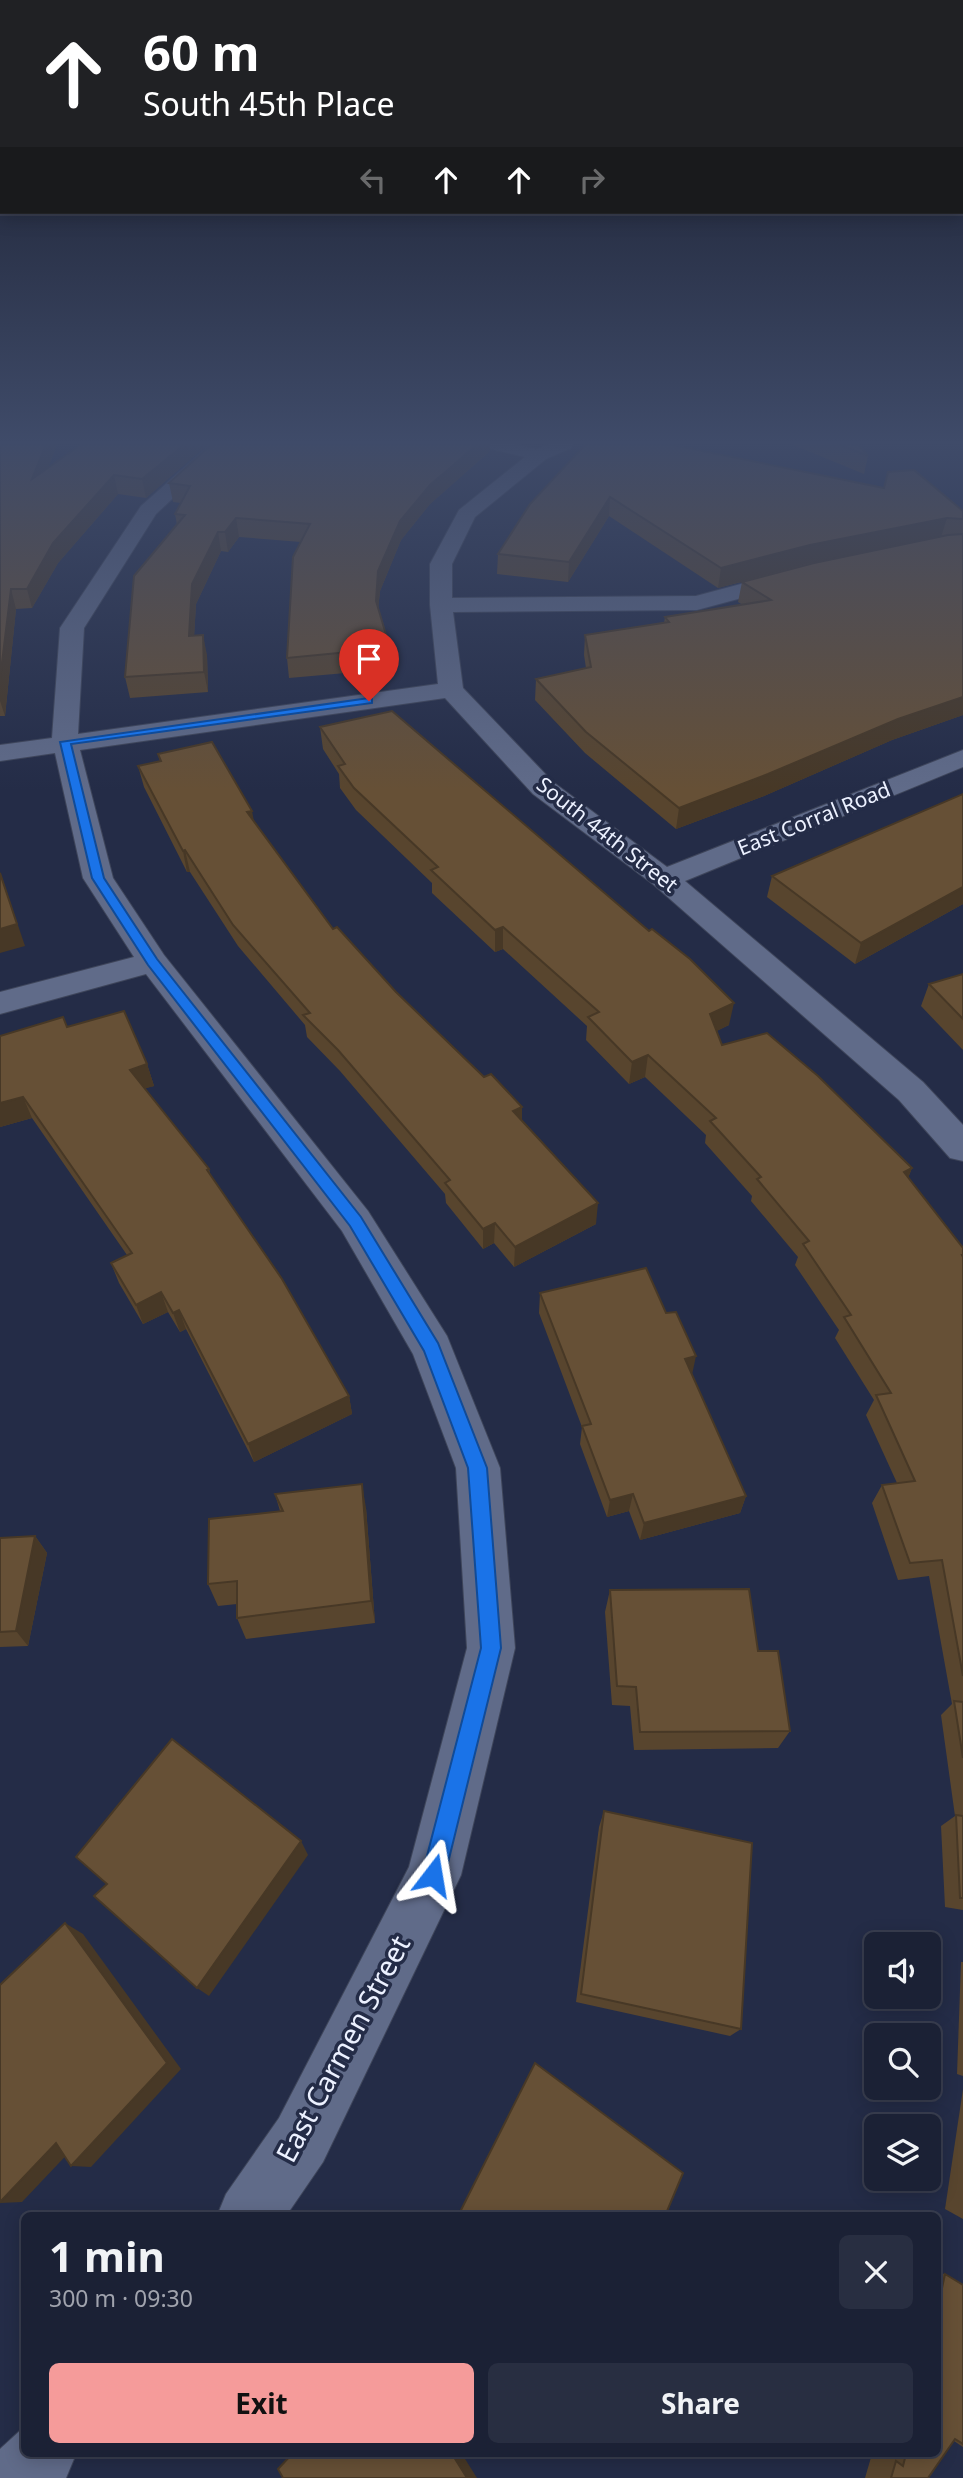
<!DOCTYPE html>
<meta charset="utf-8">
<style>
body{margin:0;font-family:"Noto Sans",sans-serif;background:#282e41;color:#f1f3f6;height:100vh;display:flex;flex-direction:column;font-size:26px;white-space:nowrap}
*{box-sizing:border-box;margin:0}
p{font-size:23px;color:#a0a3ad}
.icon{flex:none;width:38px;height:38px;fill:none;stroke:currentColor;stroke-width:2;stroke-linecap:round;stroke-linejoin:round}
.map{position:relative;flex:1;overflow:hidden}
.side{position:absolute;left:21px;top:2212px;width:920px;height:245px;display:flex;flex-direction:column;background:#1b2135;border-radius:10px;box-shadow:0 4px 18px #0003,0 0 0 2px #393e50}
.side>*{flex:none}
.guide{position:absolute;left:0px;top:0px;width:964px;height:214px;box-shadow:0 4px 18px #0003,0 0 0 2px #393e50;background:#202124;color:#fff;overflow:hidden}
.controls{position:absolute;left:864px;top:1932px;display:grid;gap:14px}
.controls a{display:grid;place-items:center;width:77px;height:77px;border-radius:10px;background:#1b2135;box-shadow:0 4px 18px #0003,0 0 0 2px #393e50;font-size:35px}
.pin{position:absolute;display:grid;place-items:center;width:60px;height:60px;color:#fff;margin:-72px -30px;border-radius:50% 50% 50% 0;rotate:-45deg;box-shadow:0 0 7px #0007}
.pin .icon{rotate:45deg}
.me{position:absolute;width:77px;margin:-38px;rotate:14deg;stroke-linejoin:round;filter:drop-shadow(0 0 5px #0008)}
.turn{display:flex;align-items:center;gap:24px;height:147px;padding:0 28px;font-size:32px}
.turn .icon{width:91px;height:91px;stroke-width:2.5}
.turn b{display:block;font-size:49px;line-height:60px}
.lanes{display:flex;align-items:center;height:66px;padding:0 28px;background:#0003;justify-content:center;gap:35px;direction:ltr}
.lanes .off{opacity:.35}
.round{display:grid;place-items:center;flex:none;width:74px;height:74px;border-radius:10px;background:#282e41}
.head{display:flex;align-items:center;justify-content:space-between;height:119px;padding:0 28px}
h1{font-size:42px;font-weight:700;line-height:52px}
.primary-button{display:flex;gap:14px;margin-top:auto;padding:14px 28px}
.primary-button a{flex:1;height:80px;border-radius:10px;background:#f59b9a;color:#111;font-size:28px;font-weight:700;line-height:80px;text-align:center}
.primary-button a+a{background:#282e41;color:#f1f3f6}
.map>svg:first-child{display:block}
</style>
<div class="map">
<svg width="963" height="2478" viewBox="0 0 963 2478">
<rect width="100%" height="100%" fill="#242c47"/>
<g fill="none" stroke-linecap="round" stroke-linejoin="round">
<g stroke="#3e455a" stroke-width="2">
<g id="minor">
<path d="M 211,444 L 231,444 L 156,514 L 84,628 L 78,734 L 438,684 L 430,605 L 430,564 L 459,510 L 525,457 L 487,448 L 485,444 L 515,444 L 537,449 L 549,444 L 573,444 L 571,448 L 546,459 L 475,517 L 452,564 L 452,598 L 696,596 L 789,571 L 800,578 L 797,583 L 697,610 L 453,612 L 463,688 L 553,782 L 667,867 L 963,750 L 963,767 L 685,881 L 923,1082 L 963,1125 L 963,1161 L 950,1158 L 899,1100 L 654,885 L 533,794 L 445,698 L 80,750 L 113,878 L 164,955 L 368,1211 L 447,1336 L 500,1468 L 515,1648 L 461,1875 L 323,2162 L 286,2216 L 217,2216 L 226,2194 L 279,2118 L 409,1867 L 467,1648 L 456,1468 L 413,1354 L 342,1231 L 146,974 L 0,1014 L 0,992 L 134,957 L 83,878 L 55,753 L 0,761 L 0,745 L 52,738 L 60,628 L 141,506 Z"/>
<path d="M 24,2427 L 24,2454 L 76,2454 L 66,2478 L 0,2478 L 0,2449 Z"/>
</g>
</g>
<use href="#minor" fill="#606b89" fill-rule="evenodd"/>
</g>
<g fill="#58452e">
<path d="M 0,444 L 55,444 L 56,447 L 48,467 L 208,444 L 146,498 L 118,494 L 58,563 L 32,608 L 16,609 L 5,716 L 0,716 Z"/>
<path d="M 586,444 L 963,511 L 963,715 L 892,740 L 764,796 L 676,829 L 585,753 L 535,700 L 536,679 L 586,668 L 584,655 L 585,635 L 664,623 L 665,617 L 743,605 L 738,602 L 742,582 L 811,564 L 718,588 L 609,516 L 568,582 L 497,574 L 498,554 Z"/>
<path d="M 791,444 L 858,444 L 868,456 L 864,474 Z"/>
<path d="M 490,451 L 430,504 L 401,540 L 380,591 L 378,609 L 390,648 L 391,669 L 289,678 L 287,658 L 301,542 L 239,537 L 228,552 L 221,551 L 196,604 L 194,636 L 207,655 L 208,692 L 130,698 L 125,677 L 177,525 L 175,514 L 181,503 L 173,502 L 169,483 Z"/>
<path d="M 320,727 L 729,1025 L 716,1031 L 722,1045 L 912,1168 L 908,1178 L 963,1248 L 963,1910 L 945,1907 L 941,1826 L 955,1816 L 941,1715 L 952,1704 L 929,1576 L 898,1580 L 872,1503 L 882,1485 L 897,1483 L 866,1415 L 874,1400 L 835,1338 L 839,1330 L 795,1265 L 798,1257 L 751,1201 L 752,1196 L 705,1143 L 706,1135 L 645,1077 L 629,1084 L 586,1040 L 587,1026 L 503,949 L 495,952 L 432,893 L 432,883 L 356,810 L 340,788 L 339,774 L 323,749 Z"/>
<path d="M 158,754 L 254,822 L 333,929 L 522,1121 L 596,1224 L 514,1267 L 494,1243 L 483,1249 L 446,1203 L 445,1194 L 340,1071 L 307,1037 L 305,1025 L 238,946 L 190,872 L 187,872 L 144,787 L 138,766 L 160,761 Z"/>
<path d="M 963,794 L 963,904 L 855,964 L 767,897 L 772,876 Z"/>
<path d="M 963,974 L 963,1050 L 921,1006 L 929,984 Z"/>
<path d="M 67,1027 L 147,1064 L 154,1086 L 145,1088 L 209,1169 L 211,1177 L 349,1396 L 352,1414 L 254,1462 L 186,1329 L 180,1332 L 168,1312 L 143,1324 L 119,1283 L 111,1263 L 127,1255 L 32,1118 L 0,1127 Z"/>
<path d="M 540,1293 L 692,1375 L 746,1496 L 740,1513 L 640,1540 L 629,1511 L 607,1517 L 580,1444 L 582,1427 L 539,1313 Z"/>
<path d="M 275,1494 L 366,1508 L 375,1623 L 246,1639 L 237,1618 L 237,1604 L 218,1606 L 208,1584 L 280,1511 Z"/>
<path d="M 35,1536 L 47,1553 L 28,1646 L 0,1647 L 0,1538 Z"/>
<path d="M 610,1590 L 758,1651 L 790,1731 L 778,1748 L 634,1750 L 630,1706 L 612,1705 L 605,1612 Z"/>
<path d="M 604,1811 L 741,2029 L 730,2036 L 576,2002 L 599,1827 Z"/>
<path d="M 961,1962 L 963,1962 L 963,2076 L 957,2074 Z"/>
<path d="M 963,2089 L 963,2219 L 945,2209 Z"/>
<path d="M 938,2273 L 945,2274 L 963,2285 L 963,2447 L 954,2441 L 928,2478 L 865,2478 L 872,2454 L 938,2454 Z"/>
</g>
<g fill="#473826">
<path d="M 46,444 L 55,444 L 56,447 L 37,497 L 32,479 Z"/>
<path d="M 185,444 L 208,444 L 146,498 L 142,479 Z"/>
<path d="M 478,444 L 490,444 L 490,451 L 430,504 L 401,540 L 380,591 L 377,621 L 376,601 L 378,571 L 400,521 L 430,485 Z"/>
<path d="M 114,475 L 118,494 L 58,563 L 32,608 L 27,589 L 53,543 Z"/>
<path d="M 610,497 L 609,516 L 568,582 L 569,562 Z"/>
<path d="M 236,518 L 239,537 L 228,552 L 225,532 Z"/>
<path d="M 947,518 L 941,537 L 806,564 L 718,588 L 721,568 L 810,545 Z"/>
<path d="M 218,532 L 221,551 L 196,604 L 193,656 L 189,636 L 192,584 Z"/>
<path d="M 11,589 L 16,609 L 5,716 L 0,701 L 0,679 Z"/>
<path d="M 203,635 L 207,655 L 208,692 L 204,672 Z"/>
<path d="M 963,697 L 963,715 L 892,740 L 764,796 L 676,829 L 679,808 L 898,719 Z"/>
<path d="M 252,811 L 256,832 L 247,812 Z"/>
<path d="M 185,850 L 190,872 L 187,872 L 183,851 Z"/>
<path d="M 0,872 L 25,946 L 0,953 Z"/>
<path d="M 963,887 L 963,904 L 855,964 L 861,943 Z"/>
<path d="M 503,927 L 503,949 L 495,952 L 495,930 Z"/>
<path d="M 734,1003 L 729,1025 L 705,1037 L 710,1014 Z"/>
<path d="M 648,1055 L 645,1077 L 629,1084 L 632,1062 Z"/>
<path d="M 147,1064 L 154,1086 L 137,1091 L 130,1070 Z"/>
<path d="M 23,1097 L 32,1118 L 0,1127 L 0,1103 Z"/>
<path d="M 522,1107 L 522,1128 L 513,1111 Z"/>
<path d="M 912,1168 L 903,1190 L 904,1172 Z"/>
<path d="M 598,1203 L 596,1224 L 514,1267 L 515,1247 Z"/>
<path d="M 495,1223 L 494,1243 L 483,1249 L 483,1229 Z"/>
<path d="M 161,1292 L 168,1312 L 143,1324 L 136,1305 Z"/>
<path d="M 179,1310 L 186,1329 L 180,1332 L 173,1313 Z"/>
<path d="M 696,1356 L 692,1375 L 685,1359 Z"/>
<path d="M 349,1396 L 352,1414 L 254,1462 L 248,1444 Z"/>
<path d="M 362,1484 L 366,1508 L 375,1623 L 371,1601 Z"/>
<path d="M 633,1494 L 629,1511 L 607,1517 L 610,1500 Z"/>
<path d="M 746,1496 L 740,1513 L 640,1540 L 644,1523 Z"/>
<path d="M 35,1536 L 47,1553 L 28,1646 L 16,1631 Z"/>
<path d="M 301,1841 L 308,1855 L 209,1996 L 197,1988 Z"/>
<path d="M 65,1923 L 83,1934 L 181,2069 L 91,2167 L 71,2166 Z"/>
<path d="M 56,2143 L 76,2145 L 22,2202 L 0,2203 Z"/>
<path d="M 452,2454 L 462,2454 L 477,2478 L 467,2478 Z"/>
</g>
<g fill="#665036" stroke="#473826" stroke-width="2">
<path d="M 0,444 L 46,444 L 32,479 L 82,444 L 185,444 L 142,479 L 114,475 L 53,543 L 27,589 L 11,589 L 0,679 Z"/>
<path d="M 212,444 L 478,444 L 430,485 L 400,521 L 378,571 L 376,601 L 390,648 L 287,658 L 293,557 L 310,524 L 236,518 L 225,532 L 218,532 L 192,584 L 189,636 L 203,635 L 204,672 L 125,677 L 134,576 L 185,515 L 175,514 L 190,486 L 169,483 Z"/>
<path d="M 586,444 L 668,444 L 884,488 L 888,472 L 914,470 L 963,511 L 963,519 L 947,518 L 810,545 L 721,568 L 610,497 L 569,562 L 498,554 L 530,504 Z"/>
<path d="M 838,444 L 858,444 L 868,456 Z"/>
<path d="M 963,534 L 963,697 L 898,719 L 768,774 L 679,808 L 586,732 L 536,679 L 591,667 L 585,635 L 669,622 L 665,617 L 771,600 L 742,582 L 814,563 L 948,535 Z"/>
<path d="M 392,711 L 649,931 L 652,929 L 690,959 L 734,1003 L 710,1014 L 722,1045 L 767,1033 L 818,1076 L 912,1168 L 904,1172 L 963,1248 L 963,1255 L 962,1255 L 963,1257 L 963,1676 L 942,1560 L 910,1563 L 882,1485 L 915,1481 L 876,1395 L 891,1393 L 844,1317 L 851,1315 L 803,1244 L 809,1241 L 757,1179 L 761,1177 L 710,1121 L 716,1118 L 648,1055 L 632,1062 L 588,1017 L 599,1012 L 503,927 L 495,930 L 431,870 L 438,867 L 354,788 L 338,766 L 345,764 L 320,727 Z"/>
<path d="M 212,742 L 252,811 L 247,812 L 333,929 L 337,927 L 396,992 L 484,1077 L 491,1074 L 522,1107 L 513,1111 L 598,1203 L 515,1247 L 495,1223 L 483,1229 L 445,1183 L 450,1180 L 338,1050 L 303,1015 L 310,1013 L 233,925 L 185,850 L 183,851 L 138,766 L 161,761 L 158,754 Z"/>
<path d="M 963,794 L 963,887 L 861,943 L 772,876 Z"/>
<path d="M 0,873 L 17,924 L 0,929 Z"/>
<path d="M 963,974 L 963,1019 L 929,984 Z"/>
<path d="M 124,1011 L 147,1064 L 130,1070 L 209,1169 L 207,1170 L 282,1279 L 349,1396 L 248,1444 L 179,1310 L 173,1313 L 161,1292 L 136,1305 L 111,1263 L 132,1253 L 23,1097 L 0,1103 L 0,1036 L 63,1017 L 67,1027 Z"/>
<path d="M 646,1268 L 666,1313 L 676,1312 L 696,1356 L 685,1359 L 746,1496 L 644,1523 L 633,1494 L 610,1500 L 582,1426 L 591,1424 L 540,1293 Z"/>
<path d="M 362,1484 L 371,1601 L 237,1618 L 237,1581 L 208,1584 L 209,1519 L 283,1511 L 275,1494 Z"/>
<path d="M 35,1536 L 16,1631 L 0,1632 L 0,1538 Z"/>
<path d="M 749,1589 L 758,1651 L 778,1651 L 790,1731 L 640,1732 L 636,1687 L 617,1686 L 610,1590 Z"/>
<path d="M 954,1701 L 963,1702 L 963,1758 Z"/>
<path d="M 172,1739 L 301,1841 L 197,1988 L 94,1896 L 107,1884 L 76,1857 Z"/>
<path d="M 604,1811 L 752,1843 L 741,2029 L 581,1994 Z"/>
<path d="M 956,1815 L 963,1816 L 963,1898 L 960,1898 Z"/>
<path d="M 65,1923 L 167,2063 L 71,2166 L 56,2143 L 0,2202 L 0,1985 Z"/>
<path d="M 535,2063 L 683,2173 L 665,2216 L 458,2216 Z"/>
<path d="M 945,2274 L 963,2285 L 963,2444 L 955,2439 L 928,2478 L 891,2478 L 896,2461 L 903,2466 L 906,2454 L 938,2454 L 938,2307 Z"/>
<path d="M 292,2454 L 452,2454 L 467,2478 L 283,2478 L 278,2469 Z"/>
</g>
<linearGradient id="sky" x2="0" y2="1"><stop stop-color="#141827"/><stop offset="0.56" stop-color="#3f4b69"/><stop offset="1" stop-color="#3f4b69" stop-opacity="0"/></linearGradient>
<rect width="963" height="790" fill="url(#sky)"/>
<path fill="#1a73e8" stroke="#114b97" stroke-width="2" d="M 369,698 L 372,699 L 372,703 L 71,744 L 104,878 L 157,959 L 361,1217 L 438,1343 L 487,1468 L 501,1648 L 445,1875 L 441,1883 L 433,1886 L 426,1883 L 422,1875 L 481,1648 L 468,1468 L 424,1351 L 350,1226 L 148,965 L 92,878 L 60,742 Z"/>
<g text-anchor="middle" stroke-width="7" stroke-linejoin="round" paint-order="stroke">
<g font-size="21" fill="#ecf1ff" stroke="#242c47">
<text transform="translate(814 819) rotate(-22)" y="7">East Corral Road</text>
<text transform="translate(607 835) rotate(38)" y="7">South 44th Street</text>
</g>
<g font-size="28" fill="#ecf1ff" stroke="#242c47">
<text transform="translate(343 2049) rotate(-62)" y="10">East Carmen Street</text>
</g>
</g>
</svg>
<div class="controls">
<a><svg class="icon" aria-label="sound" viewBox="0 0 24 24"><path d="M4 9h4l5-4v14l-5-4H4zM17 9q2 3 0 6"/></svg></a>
<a><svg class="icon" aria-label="search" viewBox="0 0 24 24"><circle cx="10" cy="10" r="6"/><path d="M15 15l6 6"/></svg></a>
<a><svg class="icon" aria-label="layers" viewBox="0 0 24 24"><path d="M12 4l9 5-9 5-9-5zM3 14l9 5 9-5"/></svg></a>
</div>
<div class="pin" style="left:369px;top:701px;background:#d93025"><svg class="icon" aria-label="arrive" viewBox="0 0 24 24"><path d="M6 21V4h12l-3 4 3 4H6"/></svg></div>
<svg class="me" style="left:433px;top:1875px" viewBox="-20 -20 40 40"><path d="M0-17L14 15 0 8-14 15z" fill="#1a73e8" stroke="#fff" stroke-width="4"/></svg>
<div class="guide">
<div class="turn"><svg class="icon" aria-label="ahead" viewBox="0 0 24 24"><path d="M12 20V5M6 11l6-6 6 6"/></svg><div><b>60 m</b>South 45th Place</div></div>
<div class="lanes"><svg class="icon off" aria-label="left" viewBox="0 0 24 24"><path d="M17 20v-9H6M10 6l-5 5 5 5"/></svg><svg class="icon" aria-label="ahead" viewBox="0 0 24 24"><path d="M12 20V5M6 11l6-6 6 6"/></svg><svg class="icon" aria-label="ahead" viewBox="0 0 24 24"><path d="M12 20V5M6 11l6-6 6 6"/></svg><svg class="icon off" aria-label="right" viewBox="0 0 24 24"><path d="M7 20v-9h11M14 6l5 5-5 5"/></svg></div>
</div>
<section class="side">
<div class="head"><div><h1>1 min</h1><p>300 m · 09:30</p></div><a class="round"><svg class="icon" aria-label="close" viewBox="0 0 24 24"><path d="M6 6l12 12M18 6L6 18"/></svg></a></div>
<div class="primary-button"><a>Exit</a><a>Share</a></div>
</section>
</div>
